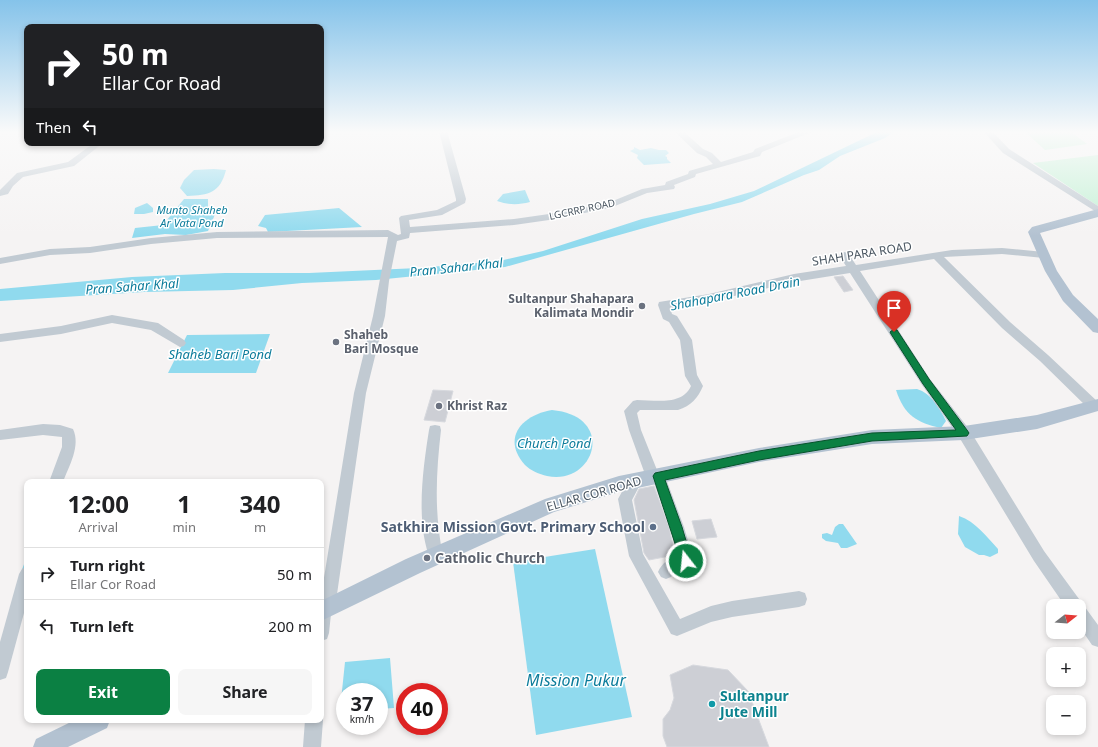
<!DOCTYPE html>
<meta charset="utf-8">
<style>
body{margin:0;font-family:"Noto Sans",sans-serif;background:#f6f6f6;color:#202124;height:100vh;display:flex;flex-direction:column;font-size:15px;white-space:nowrap}
*{box-sizing:border-box;margin:0}
p{font-size:13px;color:#757577}
.icon{flex:none;width:22px;height:22px;fill:none;stroke:currentColor;stroke-width:2;stroke-linecap:round;stroke-linejoin:round}
.map{position:relative;flex:1;overflow:hidden}
.details{position:absolute;left:24px;top:479px;width:300px;height:244px;display:flex;flex-direction:column;background:#fff;border-radius:8px;box-shadow:0 2px 6px #0003}
.details>*{flex:none}
.banner{position:absolute;left:24px;top:24px;width:300px;height:122px;border-radius:8px;box-shadow:0 2px 6px #0003;background:#202124;color:#fff;overflow:hidden}
.needle{width:26px;rotate:73deg}
.controls{position:absolute;left:1046px;top:599px;display:grid;gap:8px}
.controls a{display:grid;place-items:center;width:40px;height:40px;border-radius:8px;background:#fff;box-shadow:0 2px 6px #0003;font-size:20px}
.speed{position:absolute;left:336px;top:683px;display:flex;gap:8px;font-size:20px;font-weight:700;text-align:center}
.speed>*{display:grid;place-content:center;width:52px;height:52px;border-radius:50%;background:#fff;box-shadow:0 2px 6px #0003;line-height:1}
.speed small{font-size:10px;font-weight:400}
.speed .limit{border:6px solid #d22;background:#fff;color:#111}
.pin{position:absolute;display:grid;place-items:center;width:34px;height:34px;color:#fff;margin:-41px -17px;border-radius:50% 50% 50% 0;rotate:-45deg;box-shadow:0 0 4px #0007}
.pin .icon{rotate:45deg}
.me{position:absolute;width:44px;margin:-22px;rotate:344deg;stroke-linejoin:round;filter:drop-shadow(0 0 3px #0008)}
.turn{display:flex;align-items:center;gap:14px;height:84px;padding:0 12px;font-size:18px}
.turn .icon{width:52px;height:52px;stroke-width:2.5}
.turn b{display:block;font-size:28px;line-height:34px}
.then{display:flex;align-items:center;height:38px;padding:0 12px;background:#0003;gap:8px;font-size:15px}
.eta{display:flex;justify-content:space-evenly;align-items:center;height:68px;text-align:center}
.eta b{font-size:24px;font-weight:700;line-height:28px}
.cta{display:flex;gap:8px;margin-top:auto;padding:8px 12px}
.cta a{flex:1;height:46px;border-radius:8px;background:#0b8043;color:#fff;font-size:16px;font-weight:700;line-height:46px;text-align:center}
.cta a+a{background:#f6f6f6;color:#202124}
ul{padding:0;list-style:none}
li{display:flex;align-items:center;gap:12px;height:52px;padding:0 12px;border-top:1px solid #e0e0e0}
li div{flex:1}
li b{display:block;font-size:15px}
li em{font-style:normal}
.map>svg:first-child{display:block}
</style>
<div class="map">
<svg width="1098" height="747" viewBox="0 0 1098 747">
<rect width="100%" height="100%" fill="#f5f3f3"/>
<g fill="#c3f1d5">
<path d="M 1024,131 L 1070,131 L 1087,144 L 1045,150 Z"/>
<path d="M 1098,155 L 1098,206 L 1033,163 Z"/>
</g>
<g fill="#90daee">
<path d="M 879,131 L 895,131 L 885,138 L 840,156 L 819,170 L 804,175 L 742,202 L 694,214 L 505,267 L 376,280 L 302,283 L 233,290 L 144,292 L 0,301 L 0,289 L 132,277 L 225,273 L 309,273 L 418,268 L 499,261 L 543,251 L 642,219 L 710,204 L 754,191 Z"/>
<path d="M 634,147 L 640,150 L 651,148 L 659,150 L 666,150 L 669,153 L 665,156 L 667,157 L 667,159 L 671,163 L 644,165 L 637,158 L 638,155 L 630,151 L 634,149 Z"/>
<path d="M 214,169 L 226,170 C 220,193 209,195 187,196 L 180,188 L 184,180 L 194,170 Z"/>
<path d="M 525,190 L 530,202 C 518,205 509,205 497,201 L 503,194 Z"/>
<path d="M 184,199 L 208,199 L 208,207 L 215,209 L 216,212 L 208,231 L 186,235 L 165,234 L 132,238 L 135,228 L 163,225 Z"/>
<path d="M 147,203 L 153,208 L 153,212 L 144,214 L 134,214 L 135,208 Z"/>
<path d="M 339,208 L 362,227 L 268,232 L 266,228 L 258,226 L 265,215 Z"/>
<path d="M 270,334 L 256,373 L 168,373 L 187,335 Z"/>
<path d="M 917,389 C 931,393 940,409 946,421 L 941,428 C 917,423 904,415 896,390 Z"/>
<path d="M 552,410 C 617,416 595,486 547,476 C 539,474 531,471 525,465 C 501,438 522,415 552,410 Z"/>
<path d="M 959,516 C 976,522 986,536 998,549 L 998,553 L 990,557 L 984,555 L 979,555 L 965,547 L 958,534 Z"/>
<path d="M 839,524 L 843,524 L 857,544 L 847,548 L 841,548 L 838,543 L 826,541 L 822,538 L 822,534 L 827,533 L 832,535 L 835,527 Z"/>
<path d="M 595,549 L 632,717 L 536,735 L 513,562 Z"/>
<path d="M 390,658 L 394,708 L 379,709 L 379,692 L 345,692 L 345,709 L 340,710 L 345,662 Z"/>
</g>
<g fill="none" stroke-linecap="round" stroke-linejoin="round">
<path stroke="#90daee" stroke-width="4" d="M 24,570 L 27,562"/>
</g>
<g fill="#cdcfd5" stroke="#d7d9de">
<path d="M 843,276 L 853,290 L 844,292 L 834,277 Z"/>
<path d="M 433,390 L 453,391 L 445,422 L 424,420 Z"/>
<path d="M 654,486 L 669,527 L 675,555 L 649,560 L 644,553 L 634,500 L 639,489 Z"/>
<path d="M 711,519 L 717,537 L 697,539 L 692,521 Z"/>
<path d="M 693,665 L 728,670 L 748,691 L 769,747 L 667,747 L 663,736 L 663,719 L 670,710 L 674,698 L 670,675 Z"/>
</g>
<g fill="none" stroke-linecap="round" stroke-linejoin="round">
<g fill="#c1cad2" fill-rule="evenodd">
<path d="M 439,131 L 447,131 L 466,199 L 465,203 L 442,215 L 409,220 L 410,227 L 514,219 L 549,214 L 608,203 L 642,189 L 665,185 L 666,182 L 688,174 L 689,171 L 713,164 L 706,157 L 697,153 L 674,131 L 683,131 L 703,149 L 712,153 L 721,162 L 753,152 L 755,149 L 801,131 L 814,131 L 762,152 L 760,156 L 696,174 L 695,177 L 674,185 L 675,187 L 674,189 L 647,193 L 610,208 L 549,220 L 514,225 L 410,233 L 409,238 L 397,241 L 389,281 L 385,316 L 366,393 L 335,608 L 333,614 L 331,614 L 329,633 L 327,639 L 321,641 L 321,596 L 354,393 L 373,316 L 388,237 L 217,238 L 151,244 L 90,253 L 50,255 L 0,264 L 0,258 L 50,249 L 90,247 L 151,238 L 217,232 L 388,230 L 398,235 L 401,234 L 399,218 L 401,216 L 437,210 L 456,201 L 456,199 Z"/>
<path d="M 983,131 L 992,131 L 1009,149 L 1098,206 L 1098,213 L 1003,153 Z"/>
<path d="M 94,143 L 103,143 L 74,166 L 23,177 L 13,186 L 8,194 L 0,196 L 0,190 L 17,173 L 68,162 Z"/>
<path d="M 1002,248 L 1044,252 L 1049,255 L 1044,258 L 1002,254 L 944,257 L 1010,322 L 1048,355 L 1098,402 L 1098,410 L 1094,411 L 1090,410 L 1040,361 L 1002,328 L 934,259 L 860,271 L 930,379 L 969,429 L 1044,551 L 1098,625 L 1098,647 L 1092,645 L 1079,626 L 1079,606 L 1065,606 L 1034,561 L 959,437 L 922,385 L 850,273 L 794,282 L 709,302 L 670,308 L 672,314 L 677,316 L 692,340 L 697,375 L 703,386 C 698,398 691,406 678,410 L 640,410 L 637,413 L 641,430 L 657,470 L 663,472 L 665,476 L 684,527 L 694,561 L 691,566 L 677,571 L 671,577 L 666,579 L 661,577 L 658,572 C 662,563 668,559 677,556 L 670,527 L 654,483 L 648,481 L 646,477 L 629,430 L 624,411 L 633,401 L 637,400 C 655,400 682,406 691,386 L 685,376 L 680,340 L 669,322 L 663,319 L 658,305 L 659,302 L 709,294 L 794,274 L 846,266 L 839,255 L 844,252 L 848,253 L 856,265 L 952,250 Z"/>
<path d="M 112,315 L 158,323 L 184,340 L 186,343 L 184,346 L 180,347 L 151,330 L 112,323 L 61,334 L 0,342 L 0,334 L 61,326 Z"/>
<path d="M 43,424 L 60,425 L 73,429 C 81,446 69,466 63,482 L 49,482 L 62,447 L 62,437 L 43,435 L 0,440 L 0,430 Z"/>
<path d="M 435,425 L 440,426 L 441,430 C 436,473 434,513 443,556 L 441,561 L 436,563 L 431,561 C 415,524 423,468 429,430 L 430,426 Z"/>
<path d="M 635,475 L 640,477 L 642,481 L 632,500 L 643,554 L 680,619 L 711,606 L 732,601 L 799,591 L 805,593 L 807,599 L 805,605 L 799,607 L 732,617 L 711,622 L 677,636 L 671,634 L 629,556 L 618,499 L 630,477 Z"/>
<path d="M 27,566 L 27,602 L 8,672 L 6,678 L 0,680 L 0,642 L 19,574 L 22,569 Z"/>
<path d="M 321,716 L 323,720 L 321,747 L 303,747 L 305,720 L 321,720 Z"/>
</g>
<g fill="#b3c2d1" fill-rule="evenodd">
<path d="M 1098,209 L 1098,217 L 1040,233 L 1057,271 L 1073,295 L 1098,319 L 1098,333 L 1093,332 L 1063,301 L 1045,271 L 1028,232 L 1032,227 Z"/>
<path d="M 1098,399 L 1098,411 L 1037,429 L 964,440 L 872,444 L 759,462 L 619,492 L 554,512 L 420,573 L 321,621 L 321,601 L 406,559 L 545,499 L 619,476 L 759,448 L 872,430 L 964,426 L 1037,415 Z"/>
<path d="M 75,720 L 110,720 L 107,728 L 68,747 L 33,747 L 36,739 Z"/>
</g>
</g>
<linearGradient id="sky" x2="0" y2="1"><stop stop-color="#85c3ea"/><stop offset="0.56" stop-color="#fafafa"/><stop offset="1" stop-color="#fafafa" stop-opacity="0"/></linearGradient>
<rect width="1098" height="236" fill="url(#sky)"/>
<path fill="#0b8043" stroke="#07532c" d="M 894,329 L 897,330 L 929,379 L 967,430 L 969,433 L 967,436 L 872,441 L 759,460 L 665,480 L 682,527 L 692,561 L 691,565 L 686,567 L 682,565 L 653,476 L 655,473 L 759,451 L 872,433 L 956,430 L 923,384 L 891,334 L 890,332 Z"/>
<g fill="#6b7280" stroke="#fff" stroke-width="1.5">
<circle cx="642" cy="306" r="4"/>
<circle cx="336" cy="342" r="4"/>
<circle cx="439" cy="406" r="4"/>
<circle cx="427" cy="558" r="4"/>
</g>
<circle fill="#5c6f8a" stroke="#fff" stroke-width="1.5" cx="653" cy="527" r="4"/>
<circle fill="#0f9aa8" stroke="#fff" stroke-width="1.5" cx="712" cy="704" r="4"/>
<g text-anchor="middle" stroke-width="3" stroke-linejoin="round" paint-order="stroke">
<g font-size="10" fill="#4a5661" stroke="#fff">
<text transform="translate(582 209) rotate(-12)" y="4">LGCRRP ROAD</text>
</g>
<g font-size="11" font-style="italic" fill="#0c7c9b" stroke="#fff">
<text x="192" y="214">Munto Shaheb<tspan x="192" dy="13">Ar Vata Pond</tspan></text>
</g>
<g font-size="12" fill="#4a5661" stroke="#fff">
<text transform="translate(862 254) rotate(-9)" y="4">SHAH PARA ROAD</text>
<text transform="translate(594 494) rotate(-16)" y="4">ELLAR COR ROAD</text>
</g>
<g font-size="12" font-weight="bold" fill="#5b616d" stroke="#fff" text-anchor="start">
<text x="634" y="303" text-anchor="end">Sultanpur Shahapara<tspan x="634" dy="14">Kalimata Mondir</tspan></text>
<text x="344" y="339">Shaheb<tspan x="344" dy="14">Bari Mosque</tspan></text>
<text x="447" y="410">Khrist Raz</text>
</g>
<g font-size="13" font-style="italic" fill="#0c7c9b" stroke="#fff">
<text transform="translate(456 267) rotate(-6)" y="5">Pran Sahar Khal</text>
<text transform="translate(132 286) rotate(-4)" y="5">Pran Sahar Khal</text>
<text transform="translate(735 293) rotate(-11)" y="5">Shahapara Road Drain</text>
<text x="220" y="359">Shaheb Bari Pond</text>
<text x="554" y="448">Church Pond</text>
</g>
<g font-size="14" font-weight="bold" fill="#4e5e75" stroke="#fff" text-anchor="end">
<text x="645" y="532">Satkhira Mission Govt. Primary School</text>
</g>
<g font-size="14" font-weight="bold" fill="#5b616d" stroke="#fff" text-anchor="start">
<text x="435" y="563">Catholic Church</text>
</g>
<g font-size="14" font-weight="bold" fill="#0d838f" stroke="#fff" text-anchor="start">
<text x="720" y="701">Sultanpur<tspan x="720" dy="16">Jute Mill</tspan></text>
</g>
<g font-size="16" font-style="italic" fill="#0c7c9b" stroke="#fff">
<text x="576" y="686">Mission Pukur</text>
</g>
</g>
</svg>
<div class="controls">
<a><svg class="needle" viewBox="-14 -14 28 28"><path d="M0-13l5 13h-10z" fill="#e53935"/><path d="M0 13l5-13h-10z" fill="#757577"/></svg></a>
<a>+</a>
<a>−</a>
</div>
<div class="speed"><div>37<small>km/h</small></div><div class="limit">40</div></div>
<div class="pin" style="left:894px;top:332px;background:#d93025"><svg class="icon" aria-label="arrive" viewBox="0 0 24 24"><path d="M6 21V4h12l-3 4 3 4H6"/></svg></div>
<svg class="me" style="left:686px;top:561px" viewBox="-20 -20 40 40"><circle r="17" fill="#0b8043" stroke="#fff" stroke-width="3"/><path d="M0-11L8 9 0 5-8 9z" fill="#fff"/></svg>
<div class="banner">
<div class="turn"><svg class="icon" aria-label="right" viewBox="0 0 24 24"><path d="M7 20v-9h11M14 6l5 5-5 5"/></svg><div><b>50 m</b>Ellar Cor Road</div></div>
<div class="then">Then<svg class="icon" aria-label="left" viewBox="0 0 24 24"><path d="M17 20v-9H6M10 6l-5 5 5 5"/></svg></div>
</div>
<section class="details">
<div class="eta">
<div><b>12:00</b><p>Arrival</p></div>
<div><b>1</b><p>min</p></div>
<div><b>340</b><p>m</p></div>
</div>
<ul>
<li><svg class="icon" aria-label="right" viewBox="0 0 24 24"><path d="M7 20v-9h11M14 6l5 5-5 5"/></svg><div><b>Turn right</b><p>Ellar Cor Road</p></div><em>50 m</em></li>
<li><svg class="icon" aria-label="left" viewBox="0 0 24 24"><path d="M17 20v-9H6M10 6l-5 5 5 5"/></svg><div><b>Turn left</b></div><em>200 m</em></li>
</ul>
<div class="cta"><a>Exit</a><a>Share</a></div>
</section>
</div>
